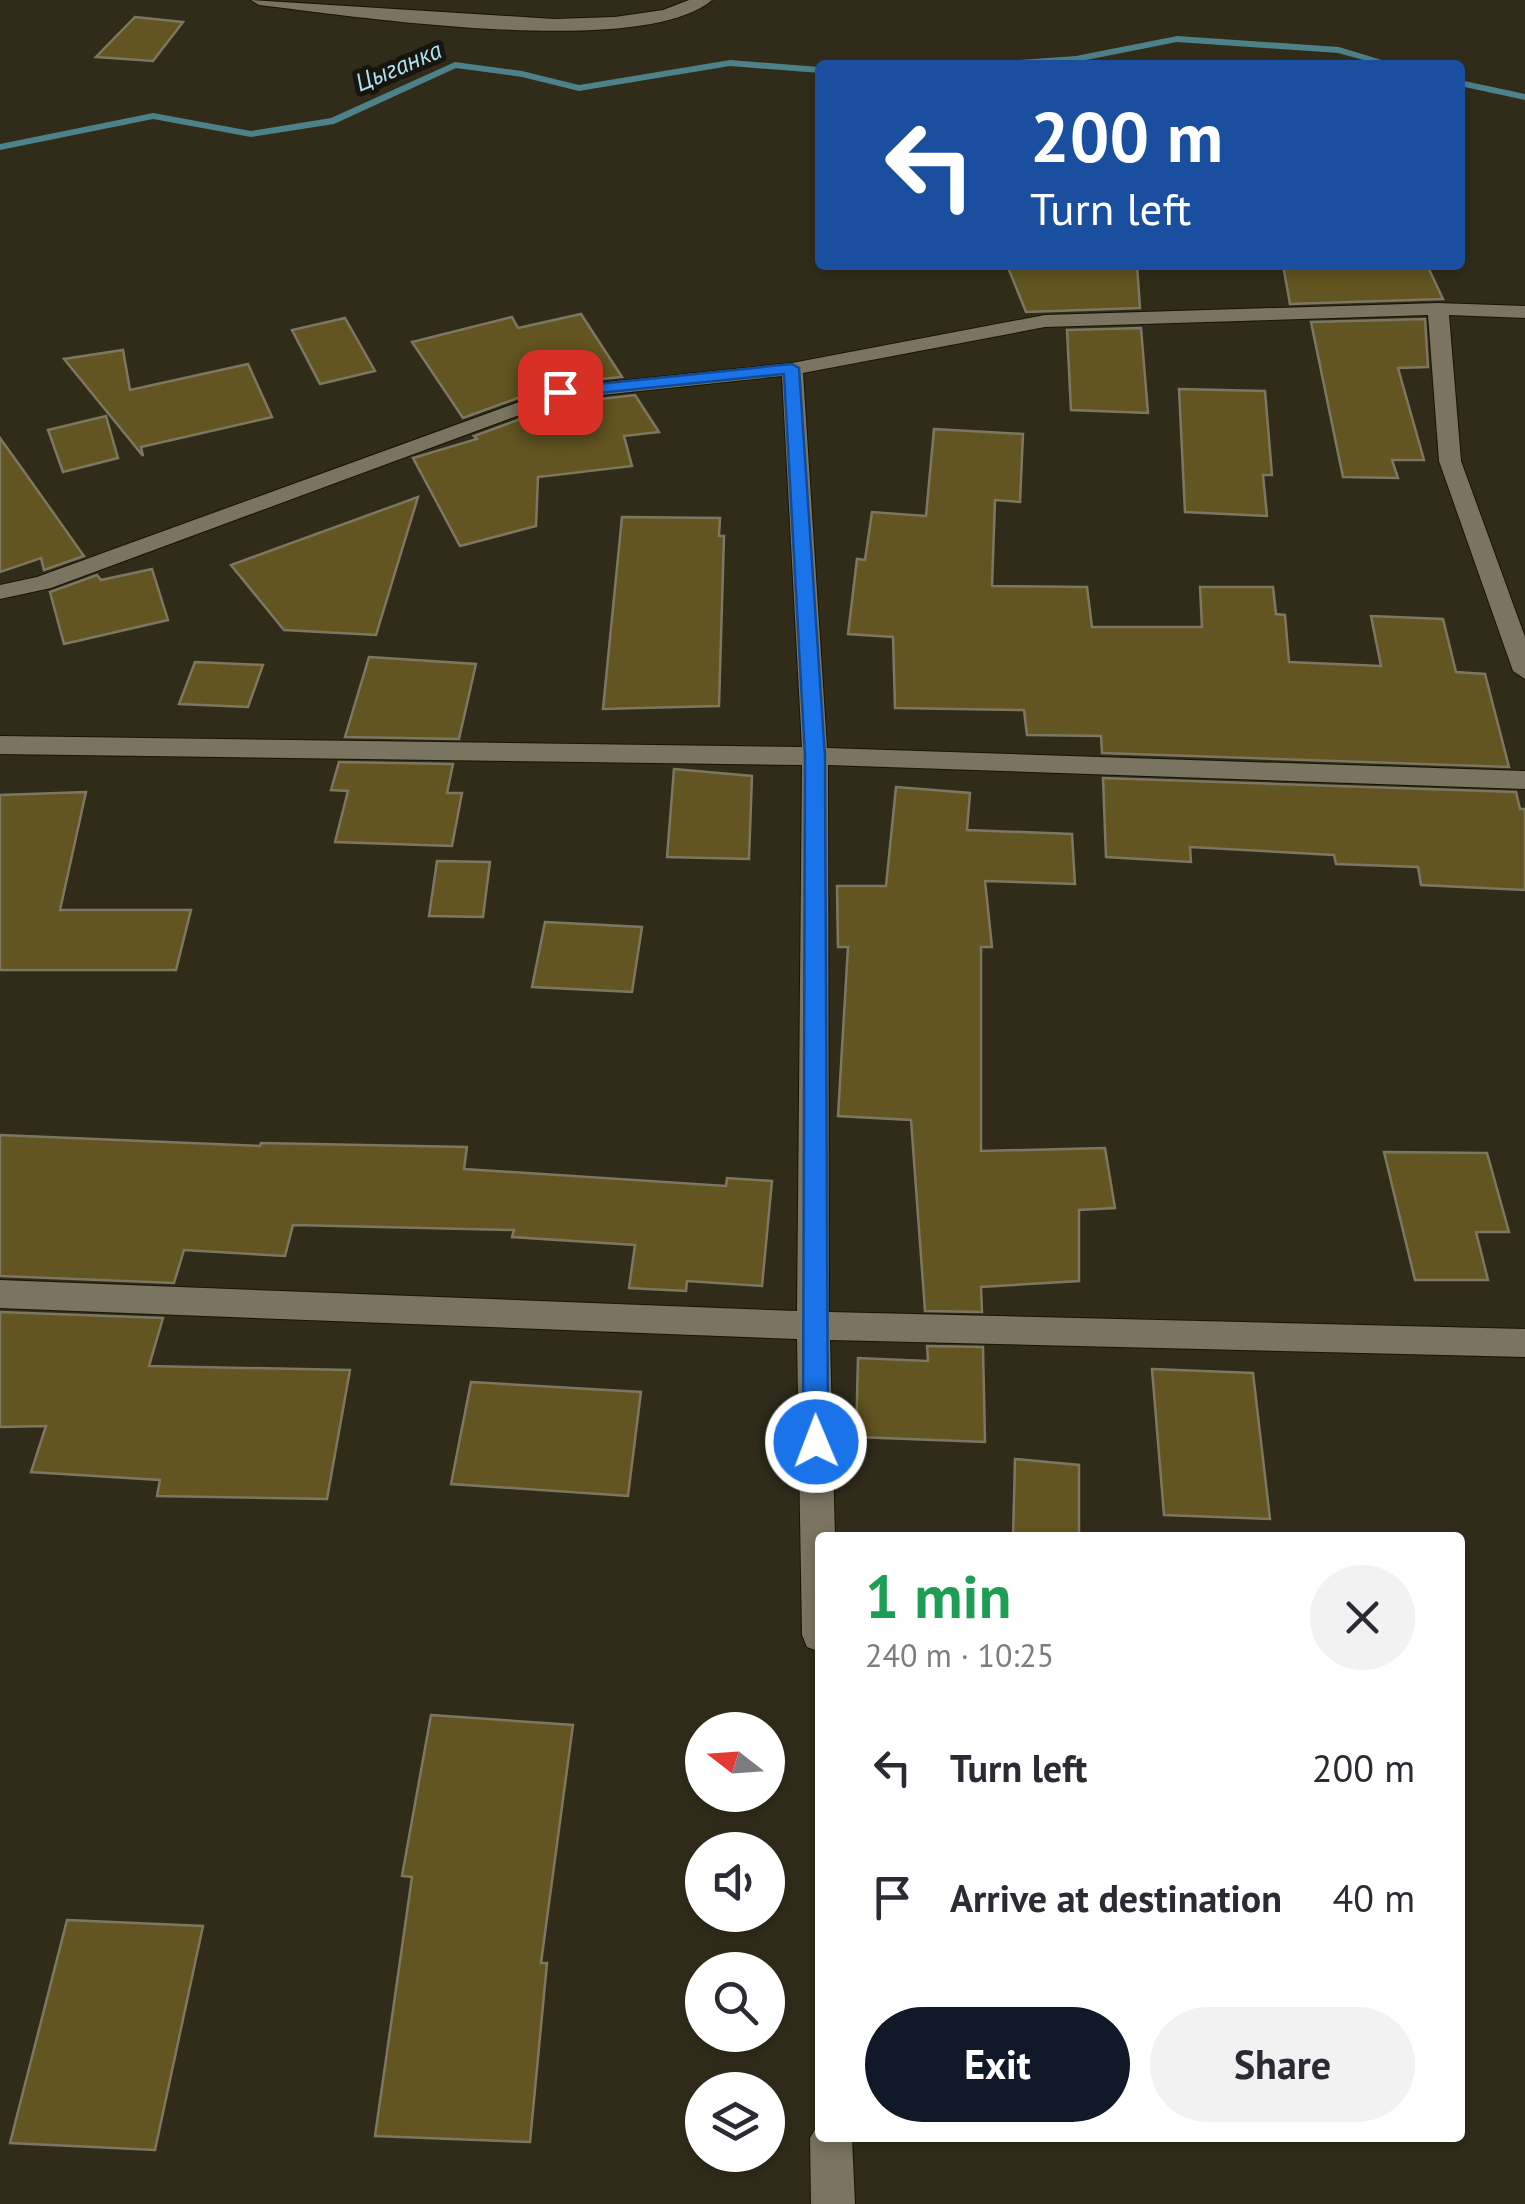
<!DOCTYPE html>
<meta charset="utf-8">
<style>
body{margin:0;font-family:"PT Sans",sans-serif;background:#f2f2f3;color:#2b2b33;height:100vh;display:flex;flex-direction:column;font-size:38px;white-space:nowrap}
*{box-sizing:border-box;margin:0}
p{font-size:32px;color:#7c7c81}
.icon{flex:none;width:55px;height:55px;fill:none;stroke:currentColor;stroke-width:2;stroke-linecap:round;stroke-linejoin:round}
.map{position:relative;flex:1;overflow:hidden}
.drawer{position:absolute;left:815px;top:1532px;width:650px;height:610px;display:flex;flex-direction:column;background:#fff;border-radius:10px;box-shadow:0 5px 15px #0003}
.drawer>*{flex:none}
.hud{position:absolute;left:815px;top:60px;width:650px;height:210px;border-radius:10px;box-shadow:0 5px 15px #0003;background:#1a4fa0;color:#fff;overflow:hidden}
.needle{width:65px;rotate:287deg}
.buttons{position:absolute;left:685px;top:1712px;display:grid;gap:20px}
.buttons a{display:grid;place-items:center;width:100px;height:100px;border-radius:50%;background:#fff;box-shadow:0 5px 15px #0003;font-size:50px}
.pin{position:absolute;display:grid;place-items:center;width:85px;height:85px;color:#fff;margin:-42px;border-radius:20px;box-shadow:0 5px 15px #0006}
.me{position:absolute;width:110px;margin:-55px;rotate:359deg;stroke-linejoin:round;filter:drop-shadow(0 0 8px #0008)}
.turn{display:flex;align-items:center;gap:35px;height:210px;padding:0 50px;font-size:45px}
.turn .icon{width:130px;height:130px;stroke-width:2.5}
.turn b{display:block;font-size:70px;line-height:85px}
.round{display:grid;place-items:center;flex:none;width:105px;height:105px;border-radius:52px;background:#f2f2f3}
.overview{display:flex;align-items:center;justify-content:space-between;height:170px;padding:0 50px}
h1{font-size:60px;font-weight:800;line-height:75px;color:#1e9e55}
.action{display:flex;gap:20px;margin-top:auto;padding:20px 50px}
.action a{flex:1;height:115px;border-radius:60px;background:#111827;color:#fff;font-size:40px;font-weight:800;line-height:115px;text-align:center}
.action a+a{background:#f2f2f3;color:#2b2b33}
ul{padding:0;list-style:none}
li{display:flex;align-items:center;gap:30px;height:130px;padding:0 50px}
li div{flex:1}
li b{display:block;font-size:38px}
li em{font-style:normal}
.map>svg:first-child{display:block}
</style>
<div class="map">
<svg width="1525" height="2204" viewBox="0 0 1525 2204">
<rect width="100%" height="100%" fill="#312c1a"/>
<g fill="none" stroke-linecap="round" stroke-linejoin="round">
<g fill="#4d828b" fill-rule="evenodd">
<path d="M 1177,36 L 1339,47 L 1398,65 L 1382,65 L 1338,53 L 1177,42 L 1076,62 L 988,65 L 993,62 L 1076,56 Z"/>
<path d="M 730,60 L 820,67 L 820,73 L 730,66 L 579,91 L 522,77 L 456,68 L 334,124 L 251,137 L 153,119 L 0,150 L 0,144 L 153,113 L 251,131 L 331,118 L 455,62 L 522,71 L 579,85 Z"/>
<path d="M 1460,80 L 1525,94 L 1525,100 L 1460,86 Z"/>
</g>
</g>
<g fill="#625521" stroke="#7d7762" stroke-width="2.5">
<path d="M 135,17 L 183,22 L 153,61 L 96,57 Z"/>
<path d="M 1007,265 L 1137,265 L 1140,308 L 1026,312 Z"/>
<path d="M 1283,265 L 1427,265 L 1443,299 L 1290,304 Z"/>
<path d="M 581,314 L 622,377 L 559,383 L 463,418 L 412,342 L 512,317 L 518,328 Z"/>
<path d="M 345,318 L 375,371 L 320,384 L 292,330 Z"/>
<path d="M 1425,319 L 1428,367 L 1398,368 L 1424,460 L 1392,460 L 1398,478 L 1343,477 L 1311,322 Z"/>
<path d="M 1141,328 L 1148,413 L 1071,410 L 1067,330 Z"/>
<path d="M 123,350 L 130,390 L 248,364 L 272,417 L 141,447 L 143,456 L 64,359 Z"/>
<path d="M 1179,389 L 1265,391 L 1272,475 L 1263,475 L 1267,516 L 1185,512 Z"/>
<path d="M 635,395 L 659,432 L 624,436 L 632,466 L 538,477 L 536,526 L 460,546 L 413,458 L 477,439 L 474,436 L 564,403 Z"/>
<path d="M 106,416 L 118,458 L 63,472 L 48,430 Z"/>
<path d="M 934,429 L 1023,434 L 1020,502 L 995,500 L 992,586 L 1087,587 L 1092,627 L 1202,627 L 1200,587 L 1273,587 L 1276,614 L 1285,615 L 1289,662 L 1381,666 L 1371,616 L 1443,619 L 1456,672 L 1485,674 L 1509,767 L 1102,753 L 1101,736 L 1027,735 L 1024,710 L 895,708 L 893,637 L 848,634 L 857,559 L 865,560 L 872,512 L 926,516 Z"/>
<path d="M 0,438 L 23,470 L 84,556 L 44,570 L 41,558 L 0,572 Z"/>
<path d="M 418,497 L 376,635 L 284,630 L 231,565 Z"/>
<path d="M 622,517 L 720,518 L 719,536 L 724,536 L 719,706 L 603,709 Z"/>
<path d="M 152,569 L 168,620 L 64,644 L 50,592 L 97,575 L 101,580 Z"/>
<path d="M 369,657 L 476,664 L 459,739 L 345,737 Z"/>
<path d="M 195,662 L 263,665 L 248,707 L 179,704 Z"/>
<path d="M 339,762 L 453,764 L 447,793 L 462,793 L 452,846 L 335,842 L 348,791 L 331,790 Z"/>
<path d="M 674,769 L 752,776 L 749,859 L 667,857 Z"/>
<path d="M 1103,778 L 1516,792 L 1520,809 L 1525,809 L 1525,890 L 1421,885 L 1418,867 L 1336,864 L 1334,855 L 1190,847 L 1191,862 L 1106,857 Z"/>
<path d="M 896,787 L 970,793 L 967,830 L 1072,834 L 1075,884 L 985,881 L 992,947 L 981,947 L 981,1151 L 1105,1148 L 1115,1208 L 1079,1210 L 1079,1281 L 981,1287 L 982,1312 L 925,1311 L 911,1120 L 838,1116 L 848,947 L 838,947 L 837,886 L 886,886 Z"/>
<path d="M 86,792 L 60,910 L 191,910 L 176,970 L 0,970 L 0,795 Z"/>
<path d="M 437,861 L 490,862 L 483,917 L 429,916 Z"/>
<path d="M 545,922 L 642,927 L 632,992 L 532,987 Z"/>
<path d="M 0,1135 L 260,1146 L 261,1143 L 467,1147 L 464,1169 L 726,1186 L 727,1178 L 772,1181 L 762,1286 L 687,1281 L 686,1291 L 629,1288 L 635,1245 L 512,1237 L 514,1230 L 293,1225 L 285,1256 L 184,1250 L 174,1283 L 0,1276 Z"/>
<path d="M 1384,1152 L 1487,1153 L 1509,1232 L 1476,1232 L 1488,1280 L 1415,1280 Z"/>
<path d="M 0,1312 L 163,1318 L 149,1366 L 350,1370 L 327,1499 L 157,1496 L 160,1480 L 31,1472 L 46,1426 L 0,1427 Z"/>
<path d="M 927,1346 L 983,1347 L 985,1442 L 856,1437 L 858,1358 L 928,1361 Z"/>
<path d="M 1152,1369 L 1253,1373 L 1270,1519 L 1164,1515 Z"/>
<path d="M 471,1382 L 641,1392 L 628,1496 L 451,1484 Z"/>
<path d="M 1015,1459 L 1079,1465 L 1079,1538 L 1013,1538 Z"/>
<path d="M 431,1715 L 573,1725 L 541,1963 L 547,1963 L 530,2142 L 375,2136 L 412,1877 L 402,1876 Z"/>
<path d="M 67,1920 L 203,1926 L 155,2150 L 10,2143 Z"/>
</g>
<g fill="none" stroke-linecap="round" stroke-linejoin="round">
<g stroke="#191404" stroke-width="2">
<g id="street">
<path d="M 251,0 L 554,19 L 615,17 L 663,10 L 689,0 L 712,0 C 642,60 352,16 259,5 Z"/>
<path d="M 1438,303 L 1525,306 L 1525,318 L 1449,315 L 1461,461 L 1525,637 L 1525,679 L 1513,671 L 1439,461 L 1428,315 L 1045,327 L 803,373 L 827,748 L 1525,771 L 1525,789 L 828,765 L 829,1312 L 1525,1329 L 1525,1357 L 830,1340 L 835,1538 L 820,1538 L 820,1652 L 807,1647 L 802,1635 L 797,1339 L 0,1308 L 0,1280 L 797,1311 L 802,765 L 0,754 L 0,736 L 802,747 L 782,376 L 563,399 L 51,588 L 0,599 L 0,585 L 37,577 L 560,387 L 792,363 L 1045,315 Z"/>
<path d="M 820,2121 L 820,2138 L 852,2138 L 855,2204 L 811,2204 L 810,2138 Z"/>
</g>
</g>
<use href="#street" fill="#7a7460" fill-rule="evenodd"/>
</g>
<path fill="#1a73e8" stroke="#114b97" stroke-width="2.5" d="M 792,364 L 799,368 L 825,756 L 828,1442 L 825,1450 L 816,1453 L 806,1450 L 803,1442 L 805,756 L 784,374 L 560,397 L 552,392 L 560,388 Z"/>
<g text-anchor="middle" stroke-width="10" stroke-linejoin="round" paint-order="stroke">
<g font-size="25" font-style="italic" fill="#ade3f4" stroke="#17150d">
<text transform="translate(398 66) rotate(-23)" y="9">Цыганка</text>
</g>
</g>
</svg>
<div class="buttons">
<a><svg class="needle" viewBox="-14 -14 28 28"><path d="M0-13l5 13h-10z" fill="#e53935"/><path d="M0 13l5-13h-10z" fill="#7c7c81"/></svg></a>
<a><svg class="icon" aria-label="sound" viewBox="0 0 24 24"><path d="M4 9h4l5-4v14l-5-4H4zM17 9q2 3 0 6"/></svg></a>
<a><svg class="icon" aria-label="search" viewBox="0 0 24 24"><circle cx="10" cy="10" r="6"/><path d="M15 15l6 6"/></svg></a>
<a><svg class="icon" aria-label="layers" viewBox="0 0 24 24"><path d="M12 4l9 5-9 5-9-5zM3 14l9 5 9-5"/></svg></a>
</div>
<div class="pin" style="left:560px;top:392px;background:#d93025"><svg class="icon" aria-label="arrive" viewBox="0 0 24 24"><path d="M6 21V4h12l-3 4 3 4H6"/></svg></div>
<svg class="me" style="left:816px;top:1442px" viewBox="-20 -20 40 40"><circle r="17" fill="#1a73e8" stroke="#fff" stroke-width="3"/><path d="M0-11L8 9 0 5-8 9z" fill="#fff"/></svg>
<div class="hud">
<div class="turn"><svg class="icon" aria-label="left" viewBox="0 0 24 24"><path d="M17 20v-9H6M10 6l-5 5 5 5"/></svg><div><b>200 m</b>Turn left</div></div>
</div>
<section class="drawer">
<div class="overview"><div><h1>1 min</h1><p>240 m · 10:25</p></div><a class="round"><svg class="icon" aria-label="close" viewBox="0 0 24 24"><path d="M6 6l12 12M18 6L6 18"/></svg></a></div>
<ul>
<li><svg class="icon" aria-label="left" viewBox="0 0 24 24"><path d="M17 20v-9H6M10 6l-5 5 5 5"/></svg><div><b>Turn left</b></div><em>200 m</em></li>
<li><svg class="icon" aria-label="arrive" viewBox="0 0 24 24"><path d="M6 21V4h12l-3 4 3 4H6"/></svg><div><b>Arrive at destination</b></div><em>40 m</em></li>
</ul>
<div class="action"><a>Exit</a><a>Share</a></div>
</section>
</div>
